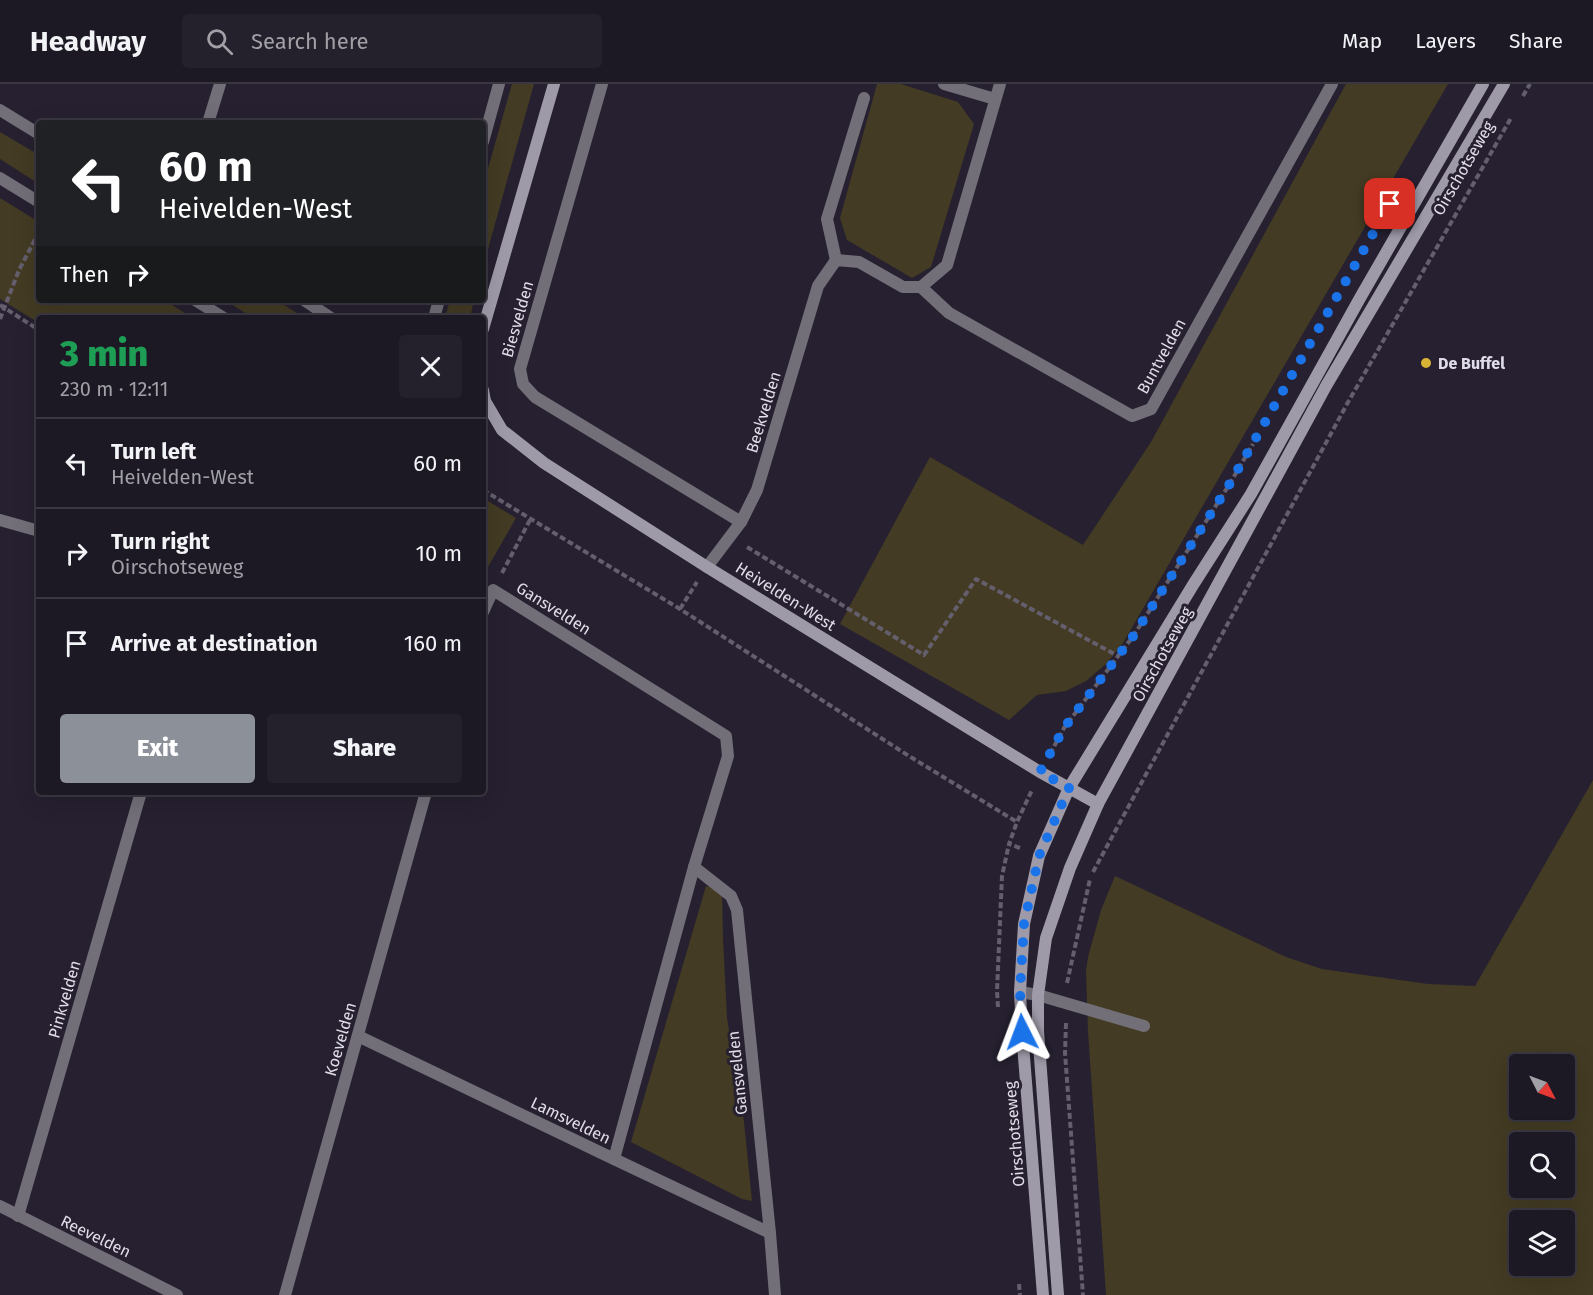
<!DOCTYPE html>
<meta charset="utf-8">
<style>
body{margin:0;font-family:"Fira Sans",sans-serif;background:#25212c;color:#f1f3f6;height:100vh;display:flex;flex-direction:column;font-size:22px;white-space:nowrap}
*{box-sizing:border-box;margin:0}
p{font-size:20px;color:#a0a0a6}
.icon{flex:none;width:33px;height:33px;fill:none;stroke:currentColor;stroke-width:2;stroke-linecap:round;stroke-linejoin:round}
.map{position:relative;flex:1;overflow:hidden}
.drawer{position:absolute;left:36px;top:231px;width:450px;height:480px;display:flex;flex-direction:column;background:#1c1824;border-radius:6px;box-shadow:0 6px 24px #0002,0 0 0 2px #3a3741}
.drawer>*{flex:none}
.top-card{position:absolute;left:36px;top:36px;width:450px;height:183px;border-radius:6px;box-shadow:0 6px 24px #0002,0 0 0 2px #3a3741;background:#202124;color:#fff;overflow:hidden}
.needle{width:39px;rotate:132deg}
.buttons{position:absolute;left:1509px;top:970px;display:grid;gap:12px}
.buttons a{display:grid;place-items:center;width:66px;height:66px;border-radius:6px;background:#1c1824;box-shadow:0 6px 24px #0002,0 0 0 2px #3a3741;font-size:30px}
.pin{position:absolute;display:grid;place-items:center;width:51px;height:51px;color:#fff;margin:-26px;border-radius:12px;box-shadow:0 3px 9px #0006}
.me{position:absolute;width:66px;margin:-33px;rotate:357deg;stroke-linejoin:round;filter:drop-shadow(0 0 4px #0008)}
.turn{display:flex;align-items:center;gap:21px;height:126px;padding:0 24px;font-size:27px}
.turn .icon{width:78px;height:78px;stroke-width:2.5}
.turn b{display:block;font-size:42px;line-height:51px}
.then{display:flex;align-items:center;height:57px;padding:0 24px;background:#0003;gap:12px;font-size:22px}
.round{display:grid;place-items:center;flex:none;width:63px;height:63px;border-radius:6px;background:#25212c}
.summary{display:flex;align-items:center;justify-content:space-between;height:102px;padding:0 24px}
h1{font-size:36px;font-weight:800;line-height:45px;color:#1e9e55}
.action{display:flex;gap:12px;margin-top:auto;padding:12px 24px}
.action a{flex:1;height:69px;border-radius:6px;background:#8c9099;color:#fff;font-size:24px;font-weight:800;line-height:69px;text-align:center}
.action a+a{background:#25212c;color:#f1f3f6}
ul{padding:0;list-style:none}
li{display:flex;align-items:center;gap:18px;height:90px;padding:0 24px;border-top:2px solid #3a3741}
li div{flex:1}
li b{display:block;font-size:22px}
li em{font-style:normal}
header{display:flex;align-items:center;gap:36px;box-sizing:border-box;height:84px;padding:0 30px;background:#1c1824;border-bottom:2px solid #3a3741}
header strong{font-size:28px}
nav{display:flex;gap:33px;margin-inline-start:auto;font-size:21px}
.search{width:420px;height:54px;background:#25212c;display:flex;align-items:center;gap:15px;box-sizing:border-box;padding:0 21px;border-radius:6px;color:#a0a0a6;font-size:22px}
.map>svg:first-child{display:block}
</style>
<header>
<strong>Headway</strong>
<div class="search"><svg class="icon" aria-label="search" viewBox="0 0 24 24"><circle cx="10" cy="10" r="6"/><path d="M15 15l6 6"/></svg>Search here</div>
<nav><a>Map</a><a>Layers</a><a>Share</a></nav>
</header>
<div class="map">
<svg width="1593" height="1211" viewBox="0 0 1593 1211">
<rect width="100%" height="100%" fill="#262030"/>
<g fill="#433b23" fill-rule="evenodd">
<path d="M 512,0 L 534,0 L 483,183 L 483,102 Z"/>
<path d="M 877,0 L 901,0 L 958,18 L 974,40 L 931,183 L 912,194 L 847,156 L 840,134 Z"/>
<path d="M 1346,0 L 1448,0 L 1123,559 L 1106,580 L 1086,597 L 1066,607 L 1037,611 L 1009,636 L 840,540 L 930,373 L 1083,461 L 1151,358 Z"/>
<path d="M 0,48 L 39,71 L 39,100 L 0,75 Z"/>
<path d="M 0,114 L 39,138 L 39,216 L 164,216 L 193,234 L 39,234 L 39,239 L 0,215 Z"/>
<path d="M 225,216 L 276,216 L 305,234 L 253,234 Z"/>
<path d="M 450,216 L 474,216 L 470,234 L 445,234 Z"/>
<path d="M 483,414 L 516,434 L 485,488 L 483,487 Z"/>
<path d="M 1593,696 L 1593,1211 L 1106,1211 L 1088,948 L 1086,887 L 1088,873 L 1101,826 L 1115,792 L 1286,873 L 1322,885 L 1428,900 L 1475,902 ZM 1520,981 L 1564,981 L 1564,1026 L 1520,1026 ZM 1520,1059 L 1564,1059 L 1564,1104 L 1520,1104 ZM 1520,1137 L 1564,1137 L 1564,1182 L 1520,1182 Z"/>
<path d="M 706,802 L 722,805 L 723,854 L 727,934 L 744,1038 L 752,1117 L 742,1115 L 631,1058 Z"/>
</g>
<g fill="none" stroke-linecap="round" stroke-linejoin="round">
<g stroke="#645e6d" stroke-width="4" stroke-dasharray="6 3" stroke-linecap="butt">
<path d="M 1523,12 L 1530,0"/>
<path d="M 0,221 L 39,246"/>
<path d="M 0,235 L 19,186 L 39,148"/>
<path d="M 483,406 L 680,525 L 909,672 L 1017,738"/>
<path d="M 747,463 L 924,571 L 976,495 L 1118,572"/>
<path d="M 502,489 L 531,434"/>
<path d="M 680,525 L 697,498"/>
<path d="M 1050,670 L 1064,644 L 1134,551 L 1229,401 L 1253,360"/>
<path d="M 1020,764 L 1009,760 L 1017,738 L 1032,706"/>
<path d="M 1093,788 L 1347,320 L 1511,34"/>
<path d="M 1067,899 L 1090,795"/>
<path d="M 998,923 L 997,907 L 1002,792 L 1009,760"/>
<path d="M 1066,939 L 1065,969 L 1083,1211"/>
<path d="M 1019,1200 L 1020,1211"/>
</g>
<g stroke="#726f78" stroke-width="12">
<path d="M 0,94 L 39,118"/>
<path d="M 195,216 L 224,234"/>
<path d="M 1020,908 L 1038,911 L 1144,942"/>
</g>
<g stroke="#726f78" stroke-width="12">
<path d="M 602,0 L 520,285 L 523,300 L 535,313 L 741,438"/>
<path d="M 944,0 L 995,15"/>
<path d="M 0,26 L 39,50"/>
<path d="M 208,39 L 220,0"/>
<path d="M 483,58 L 499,0"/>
<path d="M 836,176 L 827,135 L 864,14"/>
<path d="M 921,203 L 949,229 L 1132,332 L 1151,325 L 1332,0"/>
<path d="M 304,216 L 331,234"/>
<path d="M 434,234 L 439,216"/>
<path d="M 0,436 L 39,447"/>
<path d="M 707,483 L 741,438 L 757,406 L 818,202 L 836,176 L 859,178 L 903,203 L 921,203 L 947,181 L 1000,0"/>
<path d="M 483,528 L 493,506 L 726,652 L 728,672 L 694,783 L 614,1075"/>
<path d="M 694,783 L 731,812 L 737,826 L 770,1149 L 775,1211"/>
<path d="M 358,952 L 614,1075 L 770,1149"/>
<path d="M 0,1122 L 177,1211"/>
<path d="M 18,1132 L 141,708"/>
<path d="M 285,1211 L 426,708"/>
</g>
<g stroke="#9f9aa8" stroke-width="12">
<path d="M 483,245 L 554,0"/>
<path d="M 483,306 L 485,317 L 502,346 L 544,379 L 707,483 L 1040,688 L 1098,720"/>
<path d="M 1043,1211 L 1022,948 L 1020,908 L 1024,840 L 1039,772 L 1069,704 L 1193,501 L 1251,410 L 1360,214 L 1483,0"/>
<path d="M 1058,1211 L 1038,947 L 1038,911 L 1046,854 L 1070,784 L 1098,720 L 1326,302 L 1504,0"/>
</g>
</g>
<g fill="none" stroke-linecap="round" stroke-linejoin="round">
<path stroke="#1a73e8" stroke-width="10" stroke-dasharray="0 18" d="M 1022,948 L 1020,908 L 1024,840 L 1039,772 L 1069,704 L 1040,688 L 1064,644 L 1134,551 L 1229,401 L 1390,120"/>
</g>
<circle fill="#d9b334" stroke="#262030" stroke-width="2" cx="1426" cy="279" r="6"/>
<g text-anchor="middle" stroke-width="6" stroke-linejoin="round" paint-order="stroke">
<g font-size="16" fill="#e1dde8" stroke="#262030">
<text transform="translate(1463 84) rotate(-60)" y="6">Oirschotseweg</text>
<text transform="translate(517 235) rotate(-74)" y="6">Biesvelden</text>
<text transform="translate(1161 272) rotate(-61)" y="6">Buntvelden</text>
<text transform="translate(763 328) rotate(-73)" y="6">Beekvelden</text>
<text transform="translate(786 512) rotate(32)" y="6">Heivelden-West</text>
<text transform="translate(554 524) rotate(32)" y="6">Gansvelden</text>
<text transform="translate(1162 570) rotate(-61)" y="6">Oirschotseweg</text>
<text transform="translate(64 915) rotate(-74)" y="6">Pinkvelden</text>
<text transform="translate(340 955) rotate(-74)" y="6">Koevelden</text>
<text transform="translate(737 989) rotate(-96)" y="6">Gansvelden</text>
<text transform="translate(571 1036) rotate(26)" y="6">Lamsvelden</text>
<text transform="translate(1014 1050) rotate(-95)" y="6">Oirschotseweg</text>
<text transform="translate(96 1152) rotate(26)" y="6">Reevelden</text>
</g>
<g font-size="16" font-weight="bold" fill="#e1dde8" stroke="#262030" text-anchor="start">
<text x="1438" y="285">De Buffel</text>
</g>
</g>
</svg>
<div class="buttons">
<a><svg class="needle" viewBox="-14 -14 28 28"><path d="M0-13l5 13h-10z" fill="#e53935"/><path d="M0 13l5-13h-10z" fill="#a0a0a6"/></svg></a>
<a><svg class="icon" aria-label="search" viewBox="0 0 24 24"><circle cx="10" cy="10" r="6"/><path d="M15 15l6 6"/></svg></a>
<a><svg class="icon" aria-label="layers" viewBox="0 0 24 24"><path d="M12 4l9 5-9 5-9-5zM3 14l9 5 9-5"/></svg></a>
</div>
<div class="pin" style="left:1390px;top:120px;background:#d93025"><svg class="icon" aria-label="arrive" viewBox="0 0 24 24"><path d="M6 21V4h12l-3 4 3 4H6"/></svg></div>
<svg class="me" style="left:1022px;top:948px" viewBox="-20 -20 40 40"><path d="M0-17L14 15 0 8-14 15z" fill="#1a73e8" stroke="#fff" stroke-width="4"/></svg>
<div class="top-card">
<div class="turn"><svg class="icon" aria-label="left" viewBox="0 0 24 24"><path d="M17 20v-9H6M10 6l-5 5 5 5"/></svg><div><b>60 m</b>Heivelden-West</div></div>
<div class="then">Then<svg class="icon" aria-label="right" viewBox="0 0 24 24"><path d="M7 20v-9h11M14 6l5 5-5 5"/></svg></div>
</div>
<section class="drawer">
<div class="summary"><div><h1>3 min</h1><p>230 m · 12:11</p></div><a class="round"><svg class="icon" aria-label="close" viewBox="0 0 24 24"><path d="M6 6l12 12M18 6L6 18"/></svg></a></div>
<ul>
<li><svg class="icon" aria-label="left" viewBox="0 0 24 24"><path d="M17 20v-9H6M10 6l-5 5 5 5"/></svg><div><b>Turn left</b><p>Heivelden-West</p></div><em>60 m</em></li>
<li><svg class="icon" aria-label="right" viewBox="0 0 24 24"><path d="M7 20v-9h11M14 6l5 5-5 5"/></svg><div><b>Turn right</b><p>Oirschotseweg</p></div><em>10 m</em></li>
<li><svg class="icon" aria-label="arrive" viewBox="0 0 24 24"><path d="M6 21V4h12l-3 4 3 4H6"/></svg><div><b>Arrive at destination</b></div><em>160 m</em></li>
</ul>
<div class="action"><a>Exit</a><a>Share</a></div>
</section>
</div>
